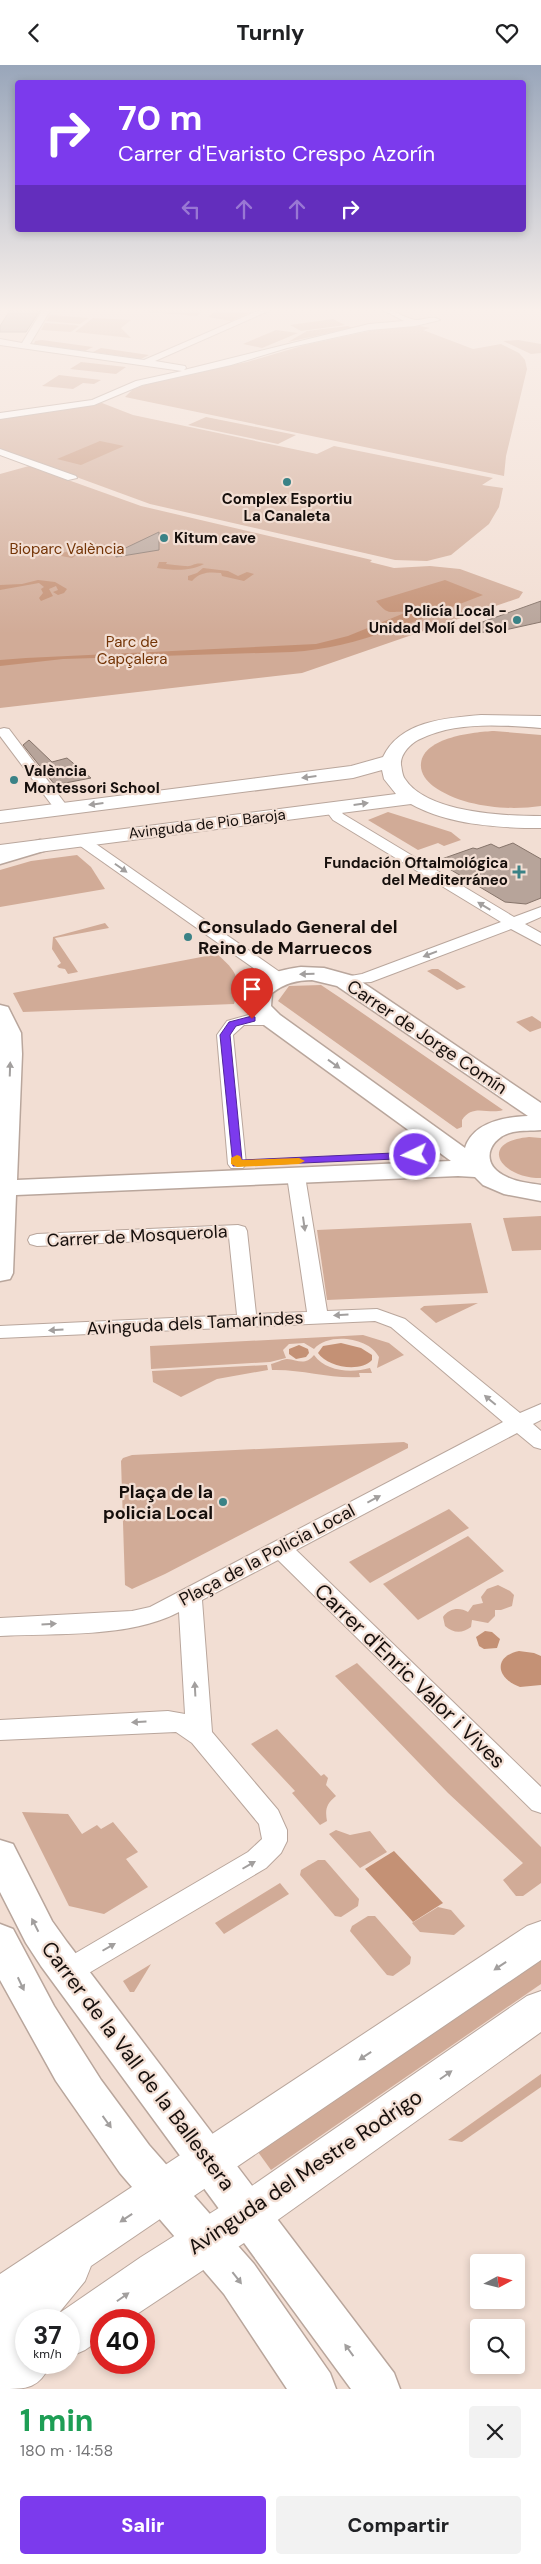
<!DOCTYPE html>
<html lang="es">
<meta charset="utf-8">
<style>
body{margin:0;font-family:"DM Sans",sans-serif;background:#f2f2f2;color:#202124;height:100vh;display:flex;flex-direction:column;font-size:19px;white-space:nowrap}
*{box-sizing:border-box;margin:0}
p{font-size:16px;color:#757577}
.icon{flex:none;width:28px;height:28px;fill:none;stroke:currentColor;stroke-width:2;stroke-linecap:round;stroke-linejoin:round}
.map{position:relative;height:2324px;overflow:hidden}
.drawer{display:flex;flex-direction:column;background:#fff;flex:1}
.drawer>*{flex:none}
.hud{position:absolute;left:15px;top:15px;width:511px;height:152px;border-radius:5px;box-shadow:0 2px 8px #0003;background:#7c3aed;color:#fff;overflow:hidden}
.needle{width:32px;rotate:83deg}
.controls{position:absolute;left:470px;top:2189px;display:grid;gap:10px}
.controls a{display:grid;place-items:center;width:55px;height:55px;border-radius:5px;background:#fff;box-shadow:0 2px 8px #0003;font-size:25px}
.speed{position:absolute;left:15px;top:2244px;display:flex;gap:10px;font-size:25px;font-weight:700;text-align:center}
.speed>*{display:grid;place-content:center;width:65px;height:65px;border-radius:50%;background:#fff;box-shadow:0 2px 8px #0003;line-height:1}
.speed small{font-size:12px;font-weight:400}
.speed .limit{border:8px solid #d22;background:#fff;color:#111}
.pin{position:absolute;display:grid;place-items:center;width:42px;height:42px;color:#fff;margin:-51px -21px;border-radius:50% 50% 50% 0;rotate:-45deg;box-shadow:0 0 5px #0007}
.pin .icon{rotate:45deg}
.me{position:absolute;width:55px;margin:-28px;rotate:266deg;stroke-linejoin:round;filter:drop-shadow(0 0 4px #0008)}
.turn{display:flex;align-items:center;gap:18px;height:105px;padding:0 20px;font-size:22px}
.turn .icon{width:65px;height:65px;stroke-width:2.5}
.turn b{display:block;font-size:35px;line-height:42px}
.lanes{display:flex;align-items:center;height:48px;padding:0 20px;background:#0003;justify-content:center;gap:25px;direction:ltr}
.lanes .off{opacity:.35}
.round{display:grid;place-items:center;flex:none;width:52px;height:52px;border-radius:5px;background:#f2f2f2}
.headline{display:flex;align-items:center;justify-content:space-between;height:85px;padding:0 20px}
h1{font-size:30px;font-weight:800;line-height:38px;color:#1e9e55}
.cta{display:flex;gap:10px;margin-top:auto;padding:10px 20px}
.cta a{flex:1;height:58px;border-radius:5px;background:#7c3aed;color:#fff;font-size:20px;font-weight:800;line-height:58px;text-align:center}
.cta a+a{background:#f2f2f2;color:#202124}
header{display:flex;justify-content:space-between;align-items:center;height:65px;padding:0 20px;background:#fff;font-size:22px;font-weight:800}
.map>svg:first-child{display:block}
</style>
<header><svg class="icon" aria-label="back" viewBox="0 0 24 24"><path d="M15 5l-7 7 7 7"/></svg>Turnly<svg class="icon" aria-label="heart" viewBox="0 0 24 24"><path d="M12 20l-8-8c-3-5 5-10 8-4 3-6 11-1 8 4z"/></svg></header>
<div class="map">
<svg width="541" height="2324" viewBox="0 0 541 2324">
<rect width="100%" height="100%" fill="#f2ded3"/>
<g fill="#d1ab97">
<path d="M 149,244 L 203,245 L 197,251 L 147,247 Z"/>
<path d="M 215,246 L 249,248 L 231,256 L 208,252 Z"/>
<path d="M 50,250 L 89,253 L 80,259 L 46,256 Z"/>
<path d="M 93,253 L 131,255 L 121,263 L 131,273 L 75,267 Z"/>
<path d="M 333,254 L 345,260 L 301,266 L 290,260 Z"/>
<path d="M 45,258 L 75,260 L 79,261 L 71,267 L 41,265 Z"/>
<path d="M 348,261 L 352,263 L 288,277 L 307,266 Z"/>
<path d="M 420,261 L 430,263 L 423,265 L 473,284 L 501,279 L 519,288 L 525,295 L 527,304 L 506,391 L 504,411 L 125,332 L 133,324 L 163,314 L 247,297 L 305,280 L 374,265 Z"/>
<path d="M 276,265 L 298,268 L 262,283 L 243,279 Z"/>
<path d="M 42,275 L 93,282 L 85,286 L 34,279 L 35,276 Z"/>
<path d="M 518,275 L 541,279 L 541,288 L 531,289 L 503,276 Z"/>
<path d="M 101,283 L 149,290 L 141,294 L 93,287 Z"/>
<path d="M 81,297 L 126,302 L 116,309 L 70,304 Z"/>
<path d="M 59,310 L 101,315 L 94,319 L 83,318 L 73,324 L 42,321 Z"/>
<path d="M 102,338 L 133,350 L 317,389 L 334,381 L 493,413 L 482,420 L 503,423 L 499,442 L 489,459 L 451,490 L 427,496 L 395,495 L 150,439 L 0,384 L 0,354 Z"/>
<path d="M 206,352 L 296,370 L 278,379 L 188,360 Z"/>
<path d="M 29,401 L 141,441 L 372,495 L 370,497 L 394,503 L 430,501 L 460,504 L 523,527 L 519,533 L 302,608 L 0,643 L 0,409 Z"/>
<path d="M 494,666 L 541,670 L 541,741 C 507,746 462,742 433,721 C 426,715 420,708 421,698 C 424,672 474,667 494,666 Z"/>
<path d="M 388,747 L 451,767 L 461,775 L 444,781 L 438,778 L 418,785 L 368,755 Z"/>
<path d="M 77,790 L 91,802 L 105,824 L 0,842 L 0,805 L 31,796 Z"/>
<path d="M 105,858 L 109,863 L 55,873 L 78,907 L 68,909 L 65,904 L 59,903 L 57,901 L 61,898 L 52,884 L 53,872 Z"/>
<path d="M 217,889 C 236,906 242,913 234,939 L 23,947 L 13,928 Z"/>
<path d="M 432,904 L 438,904 L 466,922 L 457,925 L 427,906 Z"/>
<path d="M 321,920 L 342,934 L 503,1045 C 488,1050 473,1038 462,1055 L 462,1062 L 457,1064 L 278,936 L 289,921 Z"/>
<path d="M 532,951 L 541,957 L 541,963 L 530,967 L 516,957 Z"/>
<path d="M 529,1072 L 541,1073 L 541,1113 C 500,1113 477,1077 529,1072 Z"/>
<path d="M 541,1151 L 541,1185 L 512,1186 L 503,1153 Z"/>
<path d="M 471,1158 L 488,1228 L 327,1235 L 317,1165 Z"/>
<path d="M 478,1238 L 436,1258 L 420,1244 L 424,1241 Z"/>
<path d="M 363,1270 L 389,1278 L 404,1290 L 377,1303 L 379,1292 C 369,1272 328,1267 314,1284 L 304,1278 L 289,1279 L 283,1285 L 286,1293 L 270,1297 L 151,1304 L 150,1281 Z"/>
<path d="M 314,1290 C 326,1307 352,1308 370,1303 L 372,1308 L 359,1308 L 360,1312 C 330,1314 302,1304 272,1305 L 271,1299 C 276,1298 283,1294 287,1294 C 298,1295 305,1301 314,1290 Z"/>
<path d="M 267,1300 L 268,1305 L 217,1314 L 181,1332 L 153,1317 L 152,1306 Z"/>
<path d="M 404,1377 L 408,1379 L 408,1383 L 165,1509 L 132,1524 L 125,1520 L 121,1396 L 123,1393 L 132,1390 Z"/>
<path d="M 449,1444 L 469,1463 L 370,1518 L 349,1497 Z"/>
<path d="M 468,1471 L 504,1506 L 418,1555 L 383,1519 Z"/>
<path d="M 498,1520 L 510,1526 L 514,1530 L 512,1541 L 501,1545 L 495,1545 L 495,1551 L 488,1558 L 472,1555 L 471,1562 C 462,1569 453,1568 445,1561 L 443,1552 C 449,1543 460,1542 468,1547 L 473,1540 L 483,1538 L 481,1532 L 487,1524 Z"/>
<path d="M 357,1598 L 541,1782 L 541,1818 L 523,1831 L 516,1831 L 503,1815 L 523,1798 L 448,1728 L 335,1611 Z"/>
<path d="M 277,1664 L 321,1711 L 324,1709 L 328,1713 L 326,1720 L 336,1731 C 326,1739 325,1745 327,1756 L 320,1760 L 292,1728 L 295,1726 L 251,1679 Z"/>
<path d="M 22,1747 L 68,1749 L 82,1769 L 97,1760 L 101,1764 L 113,1757 L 138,1787 L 126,1794 L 148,1822 L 104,1849 L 69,1841 Z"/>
<path d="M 336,1765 L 350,1770 L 370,1766 L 387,1787 L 360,1803 L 329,1769 Z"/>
<path d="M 318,1795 L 325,1795 L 359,1834 L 358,1841 L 341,1852 L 335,1851 L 300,1810 L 301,1805 Z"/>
<path d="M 280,1818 L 289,1829 L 224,1869 L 215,1858 Z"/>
<path d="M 438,1842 L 451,1845 L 465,1861 L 454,1870 L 420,1867 L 412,1858 Z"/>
<path d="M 368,1851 L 375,1851 L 411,1892 L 410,1899 L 393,1911 L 387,1910 L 350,1866 L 352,1861 Z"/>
<path d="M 541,1894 L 541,1919 L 271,2105 L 258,2087 Z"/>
<path d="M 151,1899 L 134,1927 L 130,1927 L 123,1916 Z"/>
<path d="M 541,2009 L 541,2022 L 462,2077 L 448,2075 Z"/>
</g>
<g fill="#c49175">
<path d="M 100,376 L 124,381 L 81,400 L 57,394 Z"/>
<path d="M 95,478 L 98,480 L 117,479 L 119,482 L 110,486 L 78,489 L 72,493 L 56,490 Z"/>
<path d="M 159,497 L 167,497 L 166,499 C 172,500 177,500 185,501 C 194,502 193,497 204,499 C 189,507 173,505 157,503 Z"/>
<path d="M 203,503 L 228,506 L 238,511 L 247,507 L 254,509 L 244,516 L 222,511 L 221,508 C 209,507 200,507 192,516 L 188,515 L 188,511 L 197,508 Z"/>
<path d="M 38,515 L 55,517 L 67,524 L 64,528 L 58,530 L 53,527 L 58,525 L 56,521 L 49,524 L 53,531 L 41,536 L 39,533 L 43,528 L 41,524 L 44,522 L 39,518 L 0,525 L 0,520 L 22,519 Z"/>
<path d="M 445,515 L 483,530 C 421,553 359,583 292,587 L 63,594 L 0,601 L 0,595 L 26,593 L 316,579 L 348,571 L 407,547 C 388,546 389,551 376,536 Z"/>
<path d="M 341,1278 L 361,1283 L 372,1290 L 372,1295 C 360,1308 327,1302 318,1288 L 323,1281 Z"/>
<path d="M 299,1280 L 308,1284 L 309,1288 L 306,1292 L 296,1294 L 289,1289 L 289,1284 Z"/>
<path d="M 485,1566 L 492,1567 L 500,1574 L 497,1583 L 484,1584 L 479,1581 L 476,1572 Z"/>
<path d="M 519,1586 L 534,1588 L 541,1591 L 541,1620 L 520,1622 C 497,1614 492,1592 519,1586 Z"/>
<path d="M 394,1786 L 443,1838 L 413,1857 L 365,1804 Z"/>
</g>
<g fill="#b7a49a" stroke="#86746a">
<path d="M 11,244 L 41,244 L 26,267 L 0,267 L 0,261 Z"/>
<path d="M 159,467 L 159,485 L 116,492 L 115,488 Z"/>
<path d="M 541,536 L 541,557 L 505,565 L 464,569 L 463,564 Z"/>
<path d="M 29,675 L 52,697 L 67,693 L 91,713 L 55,720 L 23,680 Z"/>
<path d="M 513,778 L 541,794 L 541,833 L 526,839 L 505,837 L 436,796 L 473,783 L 477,784 L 491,779 L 499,783 Z"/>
</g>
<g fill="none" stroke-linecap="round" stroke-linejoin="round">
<g stroke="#b9a69c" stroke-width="2">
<g id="street">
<path d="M 43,244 L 51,244 L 30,279 L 144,295 L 262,244 L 273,244 L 155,296 L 185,301 L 186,303 L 184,305 L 369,259 L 404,256 L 381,244 C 396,244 404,254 416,255 C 425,255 433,250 440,255 L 415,261 L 369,265 L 287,283 L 231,300 L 142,320 L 94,340 L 0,354 L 0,348 L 92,335 L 136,316 L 182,306 L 0,280 L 0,274 L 22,278 Z"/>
<path d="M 0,384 L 76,411 L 77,413 L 68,415 L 0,390 Z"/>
<path d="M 4,663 L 9,664 L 67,741 L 69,744 L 67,747 L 57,747 L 0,671 L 0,664 Z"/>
<path d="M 331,739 L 336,740 L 343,749 L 514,852 L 541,842 L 541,852 L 525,859 L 541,868 L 541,880 L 511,864 L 371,917 L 339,919 L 337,916 L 339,913 L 362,909 L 501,857 L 333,755 L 324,743 Z"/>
<path d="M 81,771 L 86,772 L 284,910 L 286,913 L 284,916 L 272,916 L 76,778 L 74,775 Z"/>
<path d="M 252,949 L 272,950 L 280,955 L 272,960 L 244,960 L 233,970 L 246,1099 L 243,1103 L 231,1103 L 228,1099 L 217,970 L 227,956 Z"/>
<path d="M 296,1106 L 302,1107 L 305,1111 L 327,1246 L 377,1244 L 405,1254 L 520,1348 L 541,1339 L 541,1355 L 533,1359 L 541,1366 L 541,1384 L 534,1382 L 517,1368 L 296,1485 L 541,1722 L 541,1748 L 532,1745 L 278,1495 L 202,1535 L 212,1667 L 278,1745 L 287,1765 L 287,1776 L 281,1788 L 266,1803 L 77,1915 L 67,1919 L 57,1915 L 53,1907 L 57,1899 L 248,1787 L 262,1774 L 259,1759 L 192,1678 L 176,1667 L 0,1675 L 0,1655 L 168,1646 L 185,1649 L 179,1547 C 131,1573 55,1568 0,1571 L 0,1553 L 132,1546 L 150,1542 L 503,1357 L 391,1262 L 375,1256 L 0,1273 L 0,1261 L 237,1250 L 229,1172 L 37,1181 L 30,1179 L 28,1175 L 30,1171 L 37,1169 L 238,1160 L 245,1162 L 247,1166 L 256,1249 L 307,1247 L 287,1111 L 290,1107 Z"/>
</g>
</g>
<g stroke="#b9a69c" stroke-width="3">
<g id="secondary">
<path d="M 40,775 L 47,777 L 50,781 L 47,785 L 0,799 L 0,787 Z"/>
<path d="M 301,902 L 324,903 L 353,911 L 541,1038 L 541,1065 C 532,1066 522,1065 513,1067 C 490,1072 479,1097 503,1110 C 515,1117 528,1118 541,1120 L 541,1136 L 504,1129 L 483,1120 L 475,1112 L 458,1111 L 16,1130 L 13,1208 L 10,1214 L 0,1216 L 0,940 L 8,942 L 21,968 L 22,989 L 17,1115 L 451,1096 L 264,960 L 248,942 C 248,937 248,930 250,926 C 257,909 286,904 301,902 ZM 312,915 L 337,921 L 528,1051 C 504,1052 473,1057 465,1083 L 280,950 L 271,941 L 272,928 C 285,918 297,915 312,915 Z"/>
<path d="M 0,1775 L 13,1779 L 52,1856 L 67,1877 L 394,2308 L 400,2324 L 351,2324 L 41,1901 L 26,1878 L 0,1827 Z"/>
<path d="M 0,1859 L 13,1864 L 54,1941 L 101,2015 L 149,2080 L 254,2199 L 330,2308 L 336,2324 L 287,2324 L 224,2229 L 120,2108 L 56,2016 L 0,1915 Z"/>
</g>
</g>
<g stroke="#b9a69c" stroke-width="2">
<g id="primary">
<path d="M 481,650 L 541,651 L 541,663 C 503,660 456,656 420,674 C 411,678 400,689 401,700 C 402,704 402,710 405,714 C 427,748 505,751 541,751 L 541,763 C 499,763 449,760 411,739 L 0,792 L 0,780 L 396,729 L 384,714 L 382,705 L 353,713 L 0,758 L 0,746 L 351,701 L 383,692 C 400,656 445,653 481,650 Z"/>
<path d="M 541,1856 L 541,1895 L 91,2201 L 85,2216 L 58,2249 L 141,2192 L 233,2134 L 527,1931 L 541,1926 L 541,1967 L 265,2164 L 128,2255 L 101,2255 L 101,2274 L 85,2285 L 69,2292 L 69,2255 L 26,2255 L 26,2298 L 51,2298 C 39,2324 28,2324 0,2324 L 0,2209 L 527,1861 Z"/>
</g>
</g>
<use href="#street" fill="#fff" fill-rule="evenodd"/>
<use href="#secondary" fill="#fff" fill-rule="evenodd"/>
<use href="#primary" fill="#fff" fill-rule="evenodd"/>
</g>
<defs><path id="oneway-solid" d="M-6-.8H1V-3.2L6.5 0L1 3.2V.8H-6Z" transform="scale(1.25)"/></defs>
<g fill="#a29f9e">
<use href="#oneway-solid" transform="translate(309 712) rotate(173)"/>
<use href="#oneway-solid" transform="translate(96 739) rotate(173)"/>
<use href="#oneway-solid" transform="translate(361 739) rotate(-8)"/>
<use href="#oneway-solid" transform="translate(121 803) rotate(35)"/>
<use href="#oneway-solid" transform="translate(484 841) rotate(-149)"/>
<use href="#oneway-solid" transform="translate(430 889) rotate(159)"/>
<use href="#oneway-solid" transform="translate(307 909) rotate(179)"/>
<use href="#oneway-solid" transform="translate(334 999) rotate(36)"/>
<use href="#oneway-solid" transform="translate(10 1004) rotate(-88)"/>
<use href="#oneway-solid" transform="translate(304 1159) rotate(82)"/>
<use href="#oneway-solid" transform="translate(341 1250) rotate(177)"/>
<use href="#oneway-solid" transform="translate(56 1265) rotate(177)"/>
<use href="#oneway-solid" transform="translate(490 1335) rotate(-140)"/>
<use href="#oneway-solid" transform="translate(374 1434) rotate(-28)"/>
<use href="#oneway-solid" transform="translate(49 1559) rotate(-3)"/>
<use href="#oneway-solid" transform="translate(195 1624) rotate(-93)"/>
<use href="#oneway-solid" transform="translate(139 1657) rotate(177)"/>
<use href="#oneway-solid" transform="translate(249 1800) rotate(-30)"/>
<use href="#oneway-solid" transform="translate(35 1860) rotate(-117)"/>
<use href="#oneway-solid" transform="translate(109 1882) rotate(-30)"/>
<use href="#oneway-solid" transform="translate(500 1901) rotate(146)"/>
<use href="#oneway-solid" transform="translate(21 1919) rotate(65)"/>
<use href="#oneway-solid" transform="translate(365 1991) rotate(146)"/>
<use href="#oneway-solid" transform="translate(446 2010) rotate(-35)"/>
<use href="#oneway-solid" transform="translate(107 2057) rotate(54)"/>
<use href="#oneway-solid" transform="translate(126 2153) rotate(146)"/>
<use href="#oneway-solid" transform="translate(237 2213) rotate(52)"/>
<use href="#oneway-solid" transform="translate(123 2232) rotate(-35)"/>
<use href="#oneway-solid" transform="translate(349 2285) rotate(-126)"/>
</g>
<linearGradient id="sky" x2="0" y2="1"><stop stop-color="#99a6ba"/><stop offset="0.43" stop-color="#f9f0eb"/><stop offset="1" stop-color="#f9f0eb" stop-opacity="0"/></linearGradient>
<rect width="541" height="569" fill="url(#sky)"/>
<path fill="#7c3aed" stroke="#51269a" d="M 252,951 L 255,952 L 255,956 L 236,961 L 230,970 L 242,1095 L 415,1087 L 421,1090 L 419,1093 L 233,1101 L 220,970 L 229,957 Z"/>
<path fill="#f59e0b" d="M 237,1090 L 240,1091 L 242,1095 L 299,1093 L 305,1096 L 299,1099 L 237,1102 L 231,1099 L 231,1093 Z"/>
<g fill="#3a8286" stroke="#f2ded3" stroke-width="2">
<circle cx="287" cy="417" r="5"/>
<circle cx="164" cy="473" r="5"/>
<circle cx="517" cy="555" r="5"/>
<circle cx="14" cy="715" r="5"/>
<path d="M516.5 799.5h5v5h5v5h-5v5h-5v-5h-5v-5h5z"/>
<circle cx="188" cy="872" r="5"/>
<circle cx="223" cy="1437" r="5"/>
</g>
<g text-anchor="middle" stroke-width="4.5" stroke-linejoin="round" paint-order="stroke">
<g font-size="15" font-weight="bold" fill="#160f0c" stroke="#f2ded3" text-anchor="start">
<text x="287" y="439" text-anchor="middle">Complex Esportiu<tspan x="287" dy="17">La Canaleta</tspan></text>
<text x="174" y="478">Kitum cave</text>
<text x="507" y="551" text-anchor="end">Policía Local -<tspan x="507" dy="17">Unidad Molí del Sol</tspan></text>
<text x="24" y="711">València<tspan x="24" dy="17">Montessori School</tspan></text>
<text x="508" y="803" text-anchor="end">Fundación Oftalmológica<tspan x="508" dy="17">del Mediterráneo</tspan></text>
</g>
<g font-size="15" fill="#733406" stroke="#f2ded3">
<text x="67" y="489">Bioparc València</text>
<text x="132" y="582">Parc de<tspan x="132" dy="17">Capçalera</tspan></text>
</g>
<g font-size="15" fill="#160f0c" stroke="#f2ded3">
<text transform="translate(207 759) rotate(-7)" y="5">Avinguda de Pio Baroja</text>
</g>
<g font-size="18" font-weight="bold" fill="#160f0c" stroke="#f2ded3" text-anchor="start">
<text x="198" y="868">Consulado General del<tspan x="198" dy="21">Reino de Marruecos</tspan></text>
<text x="213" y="1433" text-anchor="end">Plaça de la<tspan x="213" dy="21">policia Local</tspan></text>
</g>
<g font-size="18" fill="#160f0c" stroke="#f2ded3">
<text transform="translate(427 972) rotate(34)" y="6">Carrer de Jorge Comín</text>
<text transform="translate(137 1171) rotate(-3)" y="6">Carrer de Mosquerola</text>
<text transform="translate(195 1258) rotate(-3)" y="6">Avinguda dels Tamarindes</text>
<text transform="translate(267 1490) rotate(-28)" y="6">Plaça de la Policia Local</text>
</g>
<g font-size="21" fill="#160f0c" stroke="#f2ded3">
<text transform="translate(410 1611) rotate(44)" y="7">Carrer d'Enric Valor i Vives</text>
<text transform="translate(138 2001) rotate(53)" y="7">Carrer de la Vall de la Ballestera</text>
<text transform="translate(305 2107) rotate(-34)" y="7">Avinguda del Mestre Rodrigo</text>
</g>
</g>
</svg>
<div class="controls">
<a><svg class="needle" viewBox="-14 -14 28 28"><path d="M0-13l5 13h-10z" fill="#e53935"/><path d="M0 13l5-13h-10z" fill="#757577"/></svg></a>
<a><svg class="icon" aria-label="search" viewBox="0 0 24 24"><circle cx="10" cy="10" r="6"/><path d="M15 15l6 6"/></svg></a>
</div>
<div class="speed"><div>37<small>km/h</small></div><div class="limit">40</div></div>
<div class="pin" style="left:252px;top:954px;background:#d93025"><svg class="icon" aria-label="arrive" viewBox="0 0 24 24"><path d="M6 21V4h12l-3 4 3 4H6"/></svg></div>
<svg class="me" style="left:415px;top:1090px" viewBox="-20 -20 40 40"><circle r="17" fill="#7c3aed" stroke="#fff" stroke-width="3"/><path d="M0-11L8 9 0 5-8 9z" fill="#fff"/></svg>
<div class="hud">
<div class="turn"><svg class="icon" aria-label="right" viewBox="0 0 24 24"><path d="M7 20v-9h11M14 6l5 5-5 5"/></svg><div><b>70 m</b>Carrer d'Evaristo Crespo Azorín</div></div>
<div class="lanes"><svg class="icon off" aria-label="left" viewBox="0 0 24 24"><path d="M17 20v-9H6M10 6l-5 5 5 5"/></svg><svg class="icon off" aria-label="ahead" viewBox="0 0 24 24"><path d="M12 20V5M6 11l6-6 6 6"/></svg><svg class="icon off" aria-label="ahead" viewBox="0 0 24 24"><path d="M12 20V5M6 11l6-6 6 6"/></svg><svg class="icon" aria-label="right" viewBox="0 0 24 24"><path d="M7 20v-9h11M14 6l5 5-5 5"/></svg></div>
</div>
</div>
<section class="drawer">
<div class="headline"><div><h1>1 min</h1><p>180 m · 14:58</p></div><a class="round"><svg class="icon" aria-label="close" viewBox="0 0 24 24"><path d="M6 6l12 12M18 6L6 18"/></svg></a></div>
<div class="cta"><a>Salir</a><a>Compartir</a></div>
</section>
